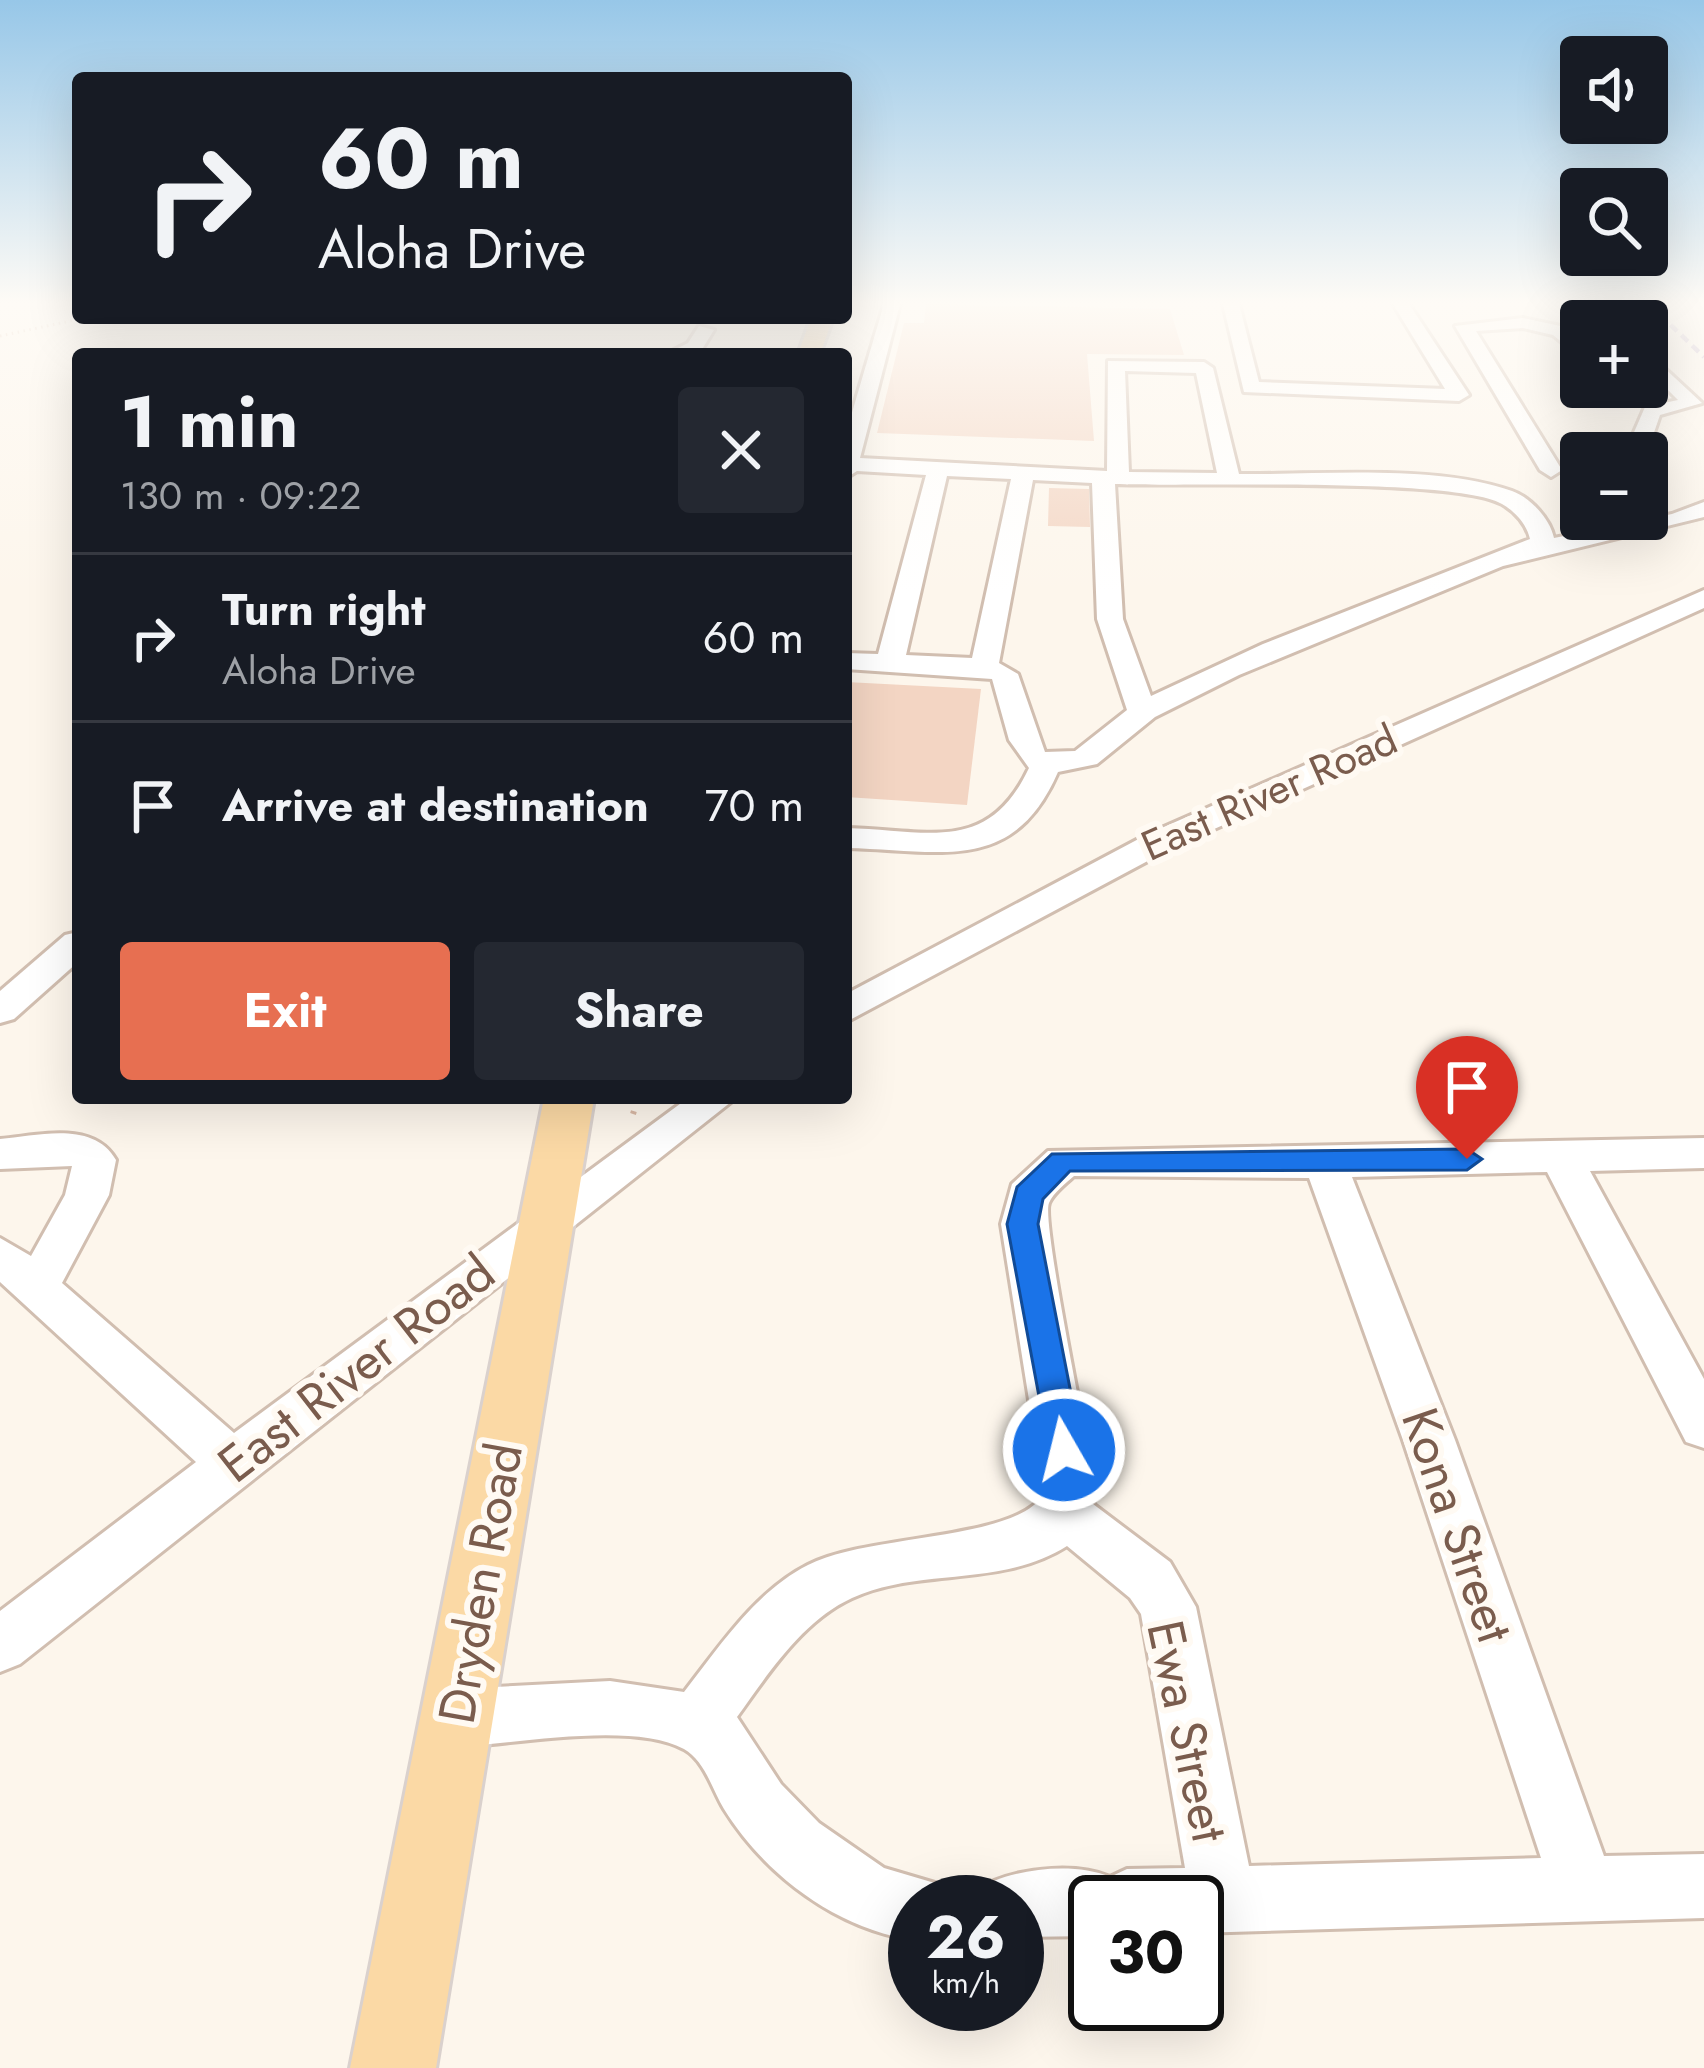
<!DOCTYPE html>
<meta charset="utf-8">
<style>
body{margin:0;font-family:Jost,sans-serif;background:#242831;color:#f1f3f6;height:100vh;display:flex;flex-direction:column;font-size:45px;white-space:nowrap}
*{box-sizing:border-box;margin:0}
p{font-size:39px;color:#9ea1a6}
.icon{flex:none;width:66px;height:66px;fill:none;stroke:currentColor;stroke-width:2;stroke-linecap:round;stroke-linejoin:round}
.map{position:relative;flex:1;overflow:hidden}
.side{position:absolute;left:72px;top:348px;width:780px;height:756px;display:flex;flex-direction:column;background:#171b24;border-radius:12px;box-shadow:0 12px 48px #0002}
.side>*{flex:none}
.guide{position:absolute;left:72px;top:72px;width:780px;height:252px;border-radius:12px;box-shadow:0 12px 48px #0002;background:#171b24;color:#f1f3f6;overflow:hidden}
.tools{position:absolute;left:1560px;top:36px;display:grid;gap:24px}
.tools a{display:grid;place-items:center;width:108px;height:108px;border-radius:12px;background:#171b24;box-shadow:0 12px 48px #0002;font-size:60px}
.speed{position:absolute;left:888px;top:1875px;display:flex;gap:24px;font-size:60px;font-weight:700;text-align:center}
.speed>*{display:grid;place-content:center;width:156px;height:156px;border-radius:50%;background:#171b24;box-shadow:0 12px 48px #0002;line-height:1}
.speed small{font-size:30px;font-weight:400}
.speed .limit{border:6px solid #111;border-radius:18px;background:#fff;color:#111}
.pin{position:absolute;display:grid;place-items:center;width:102px;height:102px;color:#fff;margin:-123px -51px;border-radius:50% 50% 50% 0;rotate:-45deg;box-shadow:0 0 12px #0007}
.pin .icon{rotate:45deg}
.me{position:absolute;width:132px;margin:-66px;rotate:352deg;stroke-linejoin:round;filter:drop-shadow(0 0 9px #0008)}
.turn{display:flex;align-items:center;gap:42px;height:252px;padding:0 48px;font-size:54px}
.turn .icon{width:156px;height:156px;stroke-width:2.5}
.turn b{display:block;font-size:84px;line-height:102px}
.round{display:grid;place-items:center;flex:none;width:126px;height:126px;border-radius:12px;background:#242831}
.head{display:flex;align-items:center;justify-content:space-between;height:204px;padding:0 48px}
h1{font-size:72px;font-weight:700;line-height:90px}
.action{display:flex;gap:24px;margin-top:auto;padding:24px 48px}
.action a{flex:1;height:138px;border-radius:12px;background:#e76f51;color:#fff;font-size:48px;font-weight:700;line-height:138px;text-align:center}
.action a+a{background:#242831;color:#f1f3f6}
ul{padding:0;list-style:none}
li{display:flex;align-items:center;gap:36px;height:168px;padding:0 48px;border-top:3px solid #363941}
li div{flex:1}
li b{display:block;font-size:45px}
li em{font-style:normal}
.map>svg:first-child{display:block}
</style>
<div class="map">
<svg width="1704" height="2068" viewBox="0 0 1704 2068">
<rect width="100%" height="100%" fill="#fdf6ec"/>
<g fill="#f3d5c3">
<path d="M 926,304 L 1170,309 L 1184,355 L 1087,354 L 1094,441 L 877,433 L 904,323 L 924,323 Z"/>
<path d="M 1049,488 L 1089,489 L 1090,527 L 1048,526 Z"/>
<path d="M 846,682 L 981,689 L 967,805 L 846,797 Z"/>
</g>
<g fill="none" stroke-linecap="round" stroke-linejoin="round">
<g stroke="#d1beb0" stroke-width="6">
<g id="minor">
<path d="M 884,304 L 900,304 L 860,458 L 1107,471 L 1108,361 L 1204,362 L 1213,368 L 1239,474 C 1321,475 1434,464 1512,491 C 1531,498 1550,519 1554,538 L 1672,514 L 1704,502 L 1704,517 L 1503,566 L 1239,675 L 1155,717 L 1097,764 L 1058,772 C 1013,875 941,850 846,848 L 846,828 C 928,830 988,855 1029,768 L 1009,740 L 992,679 L 846,669 L 846,653 L 878,654 L 926,475 L 857,471 L 846,478 L 846,433 ZM 1125,371 L 1196,373 L 1217,473 L 1129,472 ZM 947,476 L 1011,479 L 972,658 L 906,655 ZM 1033,480 L 1092,483 L 1097,619 L 1127,710 L 1075,751 L 1045,752 L 1018,674 L 999,663 ZM 1115,484 C 1185,487 1455,477 1502,504 C 1516,512 1527,525 1530,539 L 1263,644 L 1151,696 L 1123,619 Z"/>
<path d="M 1223,304 L 1239,304 L 1259,382 L 1445,389 L 1393,304 L 1409,304 L 1469,395 L 1459,401 L 1244,392 Z"/>
<path d="M 1523,318 L 1565,327 L 1581,342 L 1581,358 L 1553,335 L 1523,328 L 1476,331 L 1562,470 L 1551,477 L 1540,470 L 1455,326 Z"/>
<path d="M 699,326 L 714,330 L 701,351 L 666,354 L 688,343 Z"/>
<path d="M 1647,352 L 1702,403 L 1660,415 L 1647,453 L 1625,453 L 1645,407 L 1678,400 L 1647,369 Z"/>
<path d="M 1704,590 L 1704,608 L 1172,848 L 846,1022 L 846,994 L 1148,834 Z"/>
<path d="M 78,932 L 78,962 L 14,1019 L 0,1023 L 0,991 L 65,935 Z"/>
<path d="M 688,1098 L 736,1098 L 20,1664 L 0,1672 L 0,1611 L 196,1462 L 0,1282 L 0,1238 L 31,1256 L 65,1195 L 72,1166 L 0,1169 L 0,1139 C 38,1136 93,1120 116,1160 L 109,1195 L 62,1283 L 234,1433 Z"/>
<path d="M 1704,1138 L 1704,1168 L 1590,1171 L 1704,1379 L 1704,1448 L 1686,1442 L 1547,1172 L 1352,1177 L 1455,1440 L 1604,1856 L 1704,1854 L 1704,1918 L 1197,1933 L 1197,1902 L 1095,1902 L 1095,1936 L 1017,1937 L 1017,1902 L 985,1902 L 994,1881 C 1026,1868 1077,1863 1110,1877 L 1127,1869 L 1185,1868 L 1141,1614 L 1130,1598 L 1067,1546 C 1001,1588 920,1567 852,1598 C 802,1621 768,1674 737,1717 L 781,1784 L 819,1823 L 884,1868 L 938,1884 L 946,1902 L 915,1902 L 915,1940 C 838,1930 765,1875 724,1809 C 712,1789 705,1761 684,1749 C 632,1721 515,1744 456,1747 L 435,1738 L 426,1718 L 435,1698 L 456,1689 L 610,1681 L 684,1692 C 720,1646 755,1592 808,1565 C 867,1534 1016,1541 1044,1494 L 1001,1224 L 1012,1184 L 1048,1151 ZM 1074,1176 L 1309,1178 L 1403,1440 L 1541,1858 L 1249,1866 L 1196,1607 L 1170,1562 L 1093,1504 L 1096,1494 C 1090,1454 1041,1221 1049,1203 C 1053,1193 1066,1183 1074,1176 Z"/>
</g>
</g>
<g stroke="#dad1cd" stroke-width="6">
<g id="major">
<path d="M 811,318 L 833,318 L 820,354 L 798,354 Z"/>
<path d="M 544,1098 L 594,1098 L 436,2068 L 350,2068 Z"/>
</g>
</g>
<path stroke="#d9b8a5" stroke-width="3" stroke-dasharray="1.5 4.5" stroke-linecap="butt" d="M 0,336 L 84,318"/>
<path stroke="#d9b8a5" stroke-width="6" stroke-dasharray="3 9" stroke-linecap="butt" d="M 633,1114 L 638,1098"/>
<use href="#minor" fill="#fff" fill-rule="evenodd"/>
<use href="#major" fill="#fbd9a5" fill-rule="evenodd"/>
<path stroke="#b9a8c9" stroke-width="4.5" stroke-dasharray="9 6" stroke-linecap="butt" d="M 1649,304 L 1704,357"/>
</g>
<linearGradient id="sky" x2="0" y2="1"><stop stop-color="#97c7e8"/><stop offset="0.51" stop-color="#fefbf6"/><stop offset="1" stop-color="#fefbf6" stop-opacity="0"/></linearGradient>
<rect width="1704" height="594" fill="url(#sky)"/>
<path fill="#1a73e8" stroke="#114b97" stroke-width="3" d="M 1467,1149 L 1482,1159 L 1467,1170 L 1070,1171 L 1043,1199 L 1038,1224 L 1082,1450 L 1077,1461 L 1064,1465 L 1051,1461 L 1007,1224 L 1017,1187 L 1052,1154 Z"/>
<g text-anchor="middle" stroke-width="12" stroke-linejoin="round" paint-order="stroke">
<g font-size="42" fill="#7a5c4d" stroke="#fffaf3">
<text transform="translate(1269 792) rotate(-24)" y="15">East River Road</text>
</g>
<g font-size="51" fill="#7a5c4d" stroke="#fffaf3">
<text transform="translate(356 1368) rotate(-38)" y="18">East River Road</text>
<text transform="translate(1458 1525) rotate(71)" y="18">Kona Street</text>
<text transform="translate(480 1583) rotate(-80)" y="18">Dryden Road</text>
<text transform="translate(1188 1731) rotate(78)" y="18">Ewa Street</text>
</g>
</g>
</svg>
<div class="tools">
<a><svg class="icon" aria-label="sound" viewBox="0 0 24 24"><path d="M4 9h4l5-4v14l-5-4H4zM17 9q2 3 0 6"/></svg></a>
<a><svg class="icon" aria-label="search" viewBox="0 0 24 24"><circle cx="10" cy="10" r="6"/><path d="M15 15l6 6"/></svg></a>
<a>+</a>
<a>−</a>
</div>
<div class="speed"><div>26<small>km/h</small></div><div class="limit">30</div></div>
<div class="pin" style="left:1467px;top:1159px;background:#d93025"><svg class="icon" aria-label="arrive" viewBox="0 0 24 24"><path d="M6 21V4h12l-3 4 3 4H6"/></svg></div>
<svg class="me" style="left:1064px;top:1450px" viewBox="-20 -20 40 40"><circle r="17" fill="#1a73e8" stroke="#fff" stroke-width="3"/><path d="M0-11L8 9 0 5-8 9z" fill="#fff"/></svg>
<div class="guide">
<div class="turn"><svg class="icon" aria-label="right" viewBox="0 0 24 24"><path d="M7 20v-9h11M14 6l5 5-5 5"/></svg><div><b>60 m</b>Aloha Drive</div></div>
</div>
<section class="side">
<div class="head"><div><h1>1 min</h1><p>130 m · 09:22</p></div><a class="round"><svg class="icon" aria-label="close" viewBox="0 0 24 24"><path d="M6 6l12 12M18 6L6 18"/></svg></a></div>
<ul>
<li><svg class="icon" aria-label="right" viewBox="0 0 24 24"><path d="M7 20v-9h11M14 6l5 5-5 5"/></svg><div><b>Turn right</b><p>Aloha Drive</p></div><em>60 m</em></li>
<li><svg class="icon" aria-label="arrive" viewBox="0 0 24 24"><path d="M6 21V4h12l-3 4 3 4H6"/></svg><div><b>Arrive at destination</b></div><em>70 m</em></li>
</ul>
<div class="action"><a>Exit</a><a>Share</a></div>
</section>
</div>
